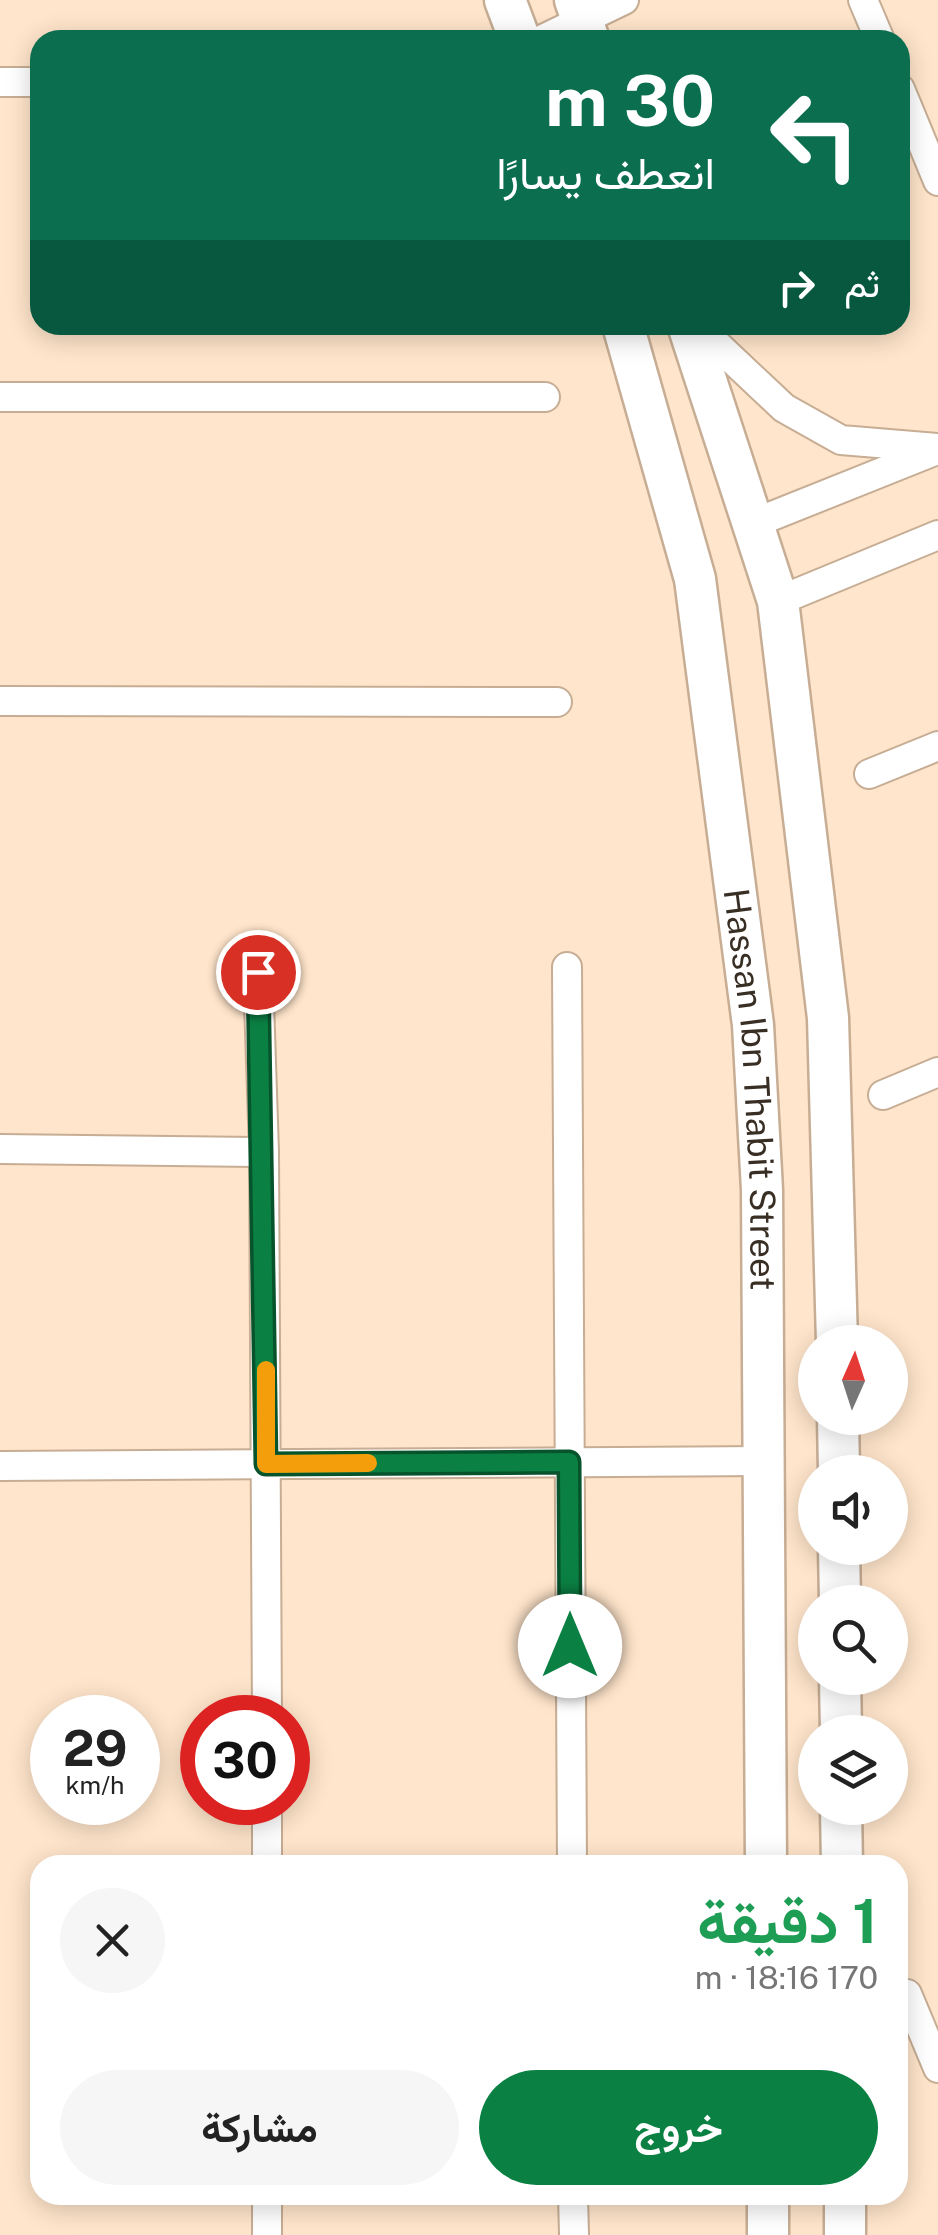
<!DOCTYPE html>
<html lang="ar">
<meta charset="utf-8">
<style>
body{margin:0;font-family:"Public Sans",Vazirmatn,sans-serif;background:#f6f6f6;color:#222;direction:rtl;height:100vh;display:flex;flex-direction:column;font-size:38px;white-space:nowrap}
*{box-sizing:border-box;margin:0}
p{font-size:32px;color:#767676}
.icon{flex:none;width:55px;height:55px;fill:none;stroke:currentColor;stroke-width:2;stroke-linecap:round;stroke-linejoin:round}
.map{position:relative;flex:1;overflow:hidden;direction:ltr}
.panel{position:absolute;left:30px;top:1855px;width:878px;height:350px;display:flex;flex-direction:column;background:#fff;border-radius:30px;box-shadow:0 5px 25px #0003;direction:rtl}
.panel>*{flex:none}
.banner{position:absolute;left:30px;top:30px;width:880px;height:305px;border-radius:30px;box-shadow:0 5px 25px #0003;direction:rtl;background:#0b6e4f;color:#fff;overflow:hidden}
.needle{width:65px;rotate:3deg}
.tools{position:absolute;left:798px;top:1325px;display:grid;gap:20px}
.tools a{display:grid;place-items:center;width:110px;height:110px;border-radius:50%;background:#fff;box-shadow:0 5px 25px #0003;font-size:50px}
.speed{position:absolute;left:30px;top:1695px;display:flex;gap:20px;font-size:50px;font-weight:700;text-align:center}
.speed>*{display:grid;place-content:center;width:130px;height:130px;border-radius:50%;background:#fff;box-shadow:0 5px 25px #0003;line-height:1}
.speed small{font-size:25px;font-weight:400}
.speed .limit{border:15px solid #d22;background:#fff;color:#111}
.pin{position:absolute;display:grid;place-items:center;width:85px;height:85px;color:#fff;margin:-42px;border:5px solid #fff;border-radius:50%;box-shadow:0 2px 10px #0007}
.me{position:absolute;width:110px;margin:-55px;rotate:0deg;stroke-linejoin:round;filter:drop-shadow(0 0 8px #0008)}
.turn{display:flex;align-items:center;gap:35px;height:210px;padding:0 30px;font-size:45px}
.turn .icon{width:130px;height:130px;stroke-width:2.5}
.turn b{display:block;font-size:70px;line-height:85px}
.then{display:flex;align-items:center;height:95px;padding:0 30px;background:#0003;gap:20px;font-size:38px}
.round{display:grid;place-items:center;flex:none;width:105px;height:105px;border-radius:52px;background:#f6f6f6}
.head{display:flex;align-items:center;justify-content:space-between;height:170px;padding:0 30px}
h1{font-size:60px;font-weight:700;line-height:75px;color:#1e9e55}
.button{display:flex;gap:20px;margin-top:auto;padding:20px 30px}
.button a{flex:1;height:115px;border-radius:60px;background:#0b8043;color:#fff;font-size:40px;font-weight:700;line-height:115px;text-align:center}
.button a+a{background:#f6f6f6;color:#222}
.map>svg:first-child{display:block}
</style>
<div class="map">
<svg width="938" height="2235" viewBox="0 0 938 2235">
<rect width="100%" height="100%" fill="#ffe5cb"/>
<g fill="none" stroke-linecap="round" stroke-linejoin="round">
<g stroke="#c6ad94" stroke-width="32">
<g id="street">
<path d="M 863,0 L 880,40"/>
<path d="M 541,40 L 624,0"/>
<path d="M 0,82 L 40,82"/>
<path d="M 900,89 L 938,181"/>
<path d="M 696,325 L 784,408 L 841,440 L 938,448"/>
<path d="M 0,397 L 545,397"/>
<path d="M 752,524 L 937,450"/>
<path d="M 778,601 L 938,535"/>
<path d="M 0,701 L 557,702"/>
<path d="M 869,774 L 938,746"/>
<path d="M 567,967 L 572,1865"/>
<path d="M 258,972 L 264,1152 L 267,1718"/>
<path d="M 883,1095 L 938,1072"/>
<path d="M 0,1149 L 264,1152"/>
<path d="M 0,1466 L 764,1461"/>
<path d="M 267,1802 L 267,1865"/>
<path d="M 907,1994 L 938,2068"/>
<path d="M 573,2195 L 574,2235"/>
<path d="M 267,2235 L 267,2195"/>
</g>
</g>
<g stroke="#c6ad94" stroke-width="45">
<g id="secondary">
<path d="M 505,0 L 520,40"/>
<path d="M 575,0 L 589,40"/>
<path id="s1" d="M 623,325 L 695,579 L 753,1025 L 762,1190 L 766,1865"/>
<path d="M 688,325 L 778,601 L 828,1018 L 837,1342"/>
<path d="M 838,1418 L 839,1472"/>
<path d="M 839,1548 L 840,1602"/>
<path d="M 840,1678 L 841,1732"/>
<path d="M 841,1808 L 842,1865"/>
<path d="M 768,2195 L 768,2235"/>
<path d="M 845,2195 L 845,2235"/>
</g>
</g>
<use href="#street" stroke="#fff" stroke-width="28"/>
<use href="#secondary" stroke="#fff" stroke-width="40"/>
</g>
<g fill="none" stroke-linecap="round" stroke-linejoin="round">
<g stroke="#07532c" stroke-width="25">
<path id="route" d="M 258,972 L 266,1464 L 569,1462 L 570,1646"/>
</g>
<use href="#route" stroke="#0b8043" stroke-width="18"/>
<path stroke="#f59e0b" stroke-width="18" d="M 266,1370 L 266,1464 L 368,1463"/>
</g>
<g text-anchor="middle" stroke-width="9" stroke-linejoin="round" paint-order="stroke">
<g font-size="35" fill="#382e24" stroke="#fff">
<text dy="12" stroke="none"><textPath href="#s1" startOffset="778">Hassan Ibn Thabit Street</textPath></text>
</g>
</g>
</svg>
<div class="tools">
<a><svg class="needle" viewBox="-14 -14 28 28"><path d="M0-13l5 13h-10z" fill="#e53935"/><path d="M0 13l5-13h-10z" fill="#767676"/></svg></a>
<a><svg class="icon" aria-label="sound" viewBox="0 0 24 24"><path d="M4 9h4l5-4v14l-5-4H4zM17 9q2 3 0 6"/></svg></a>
<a><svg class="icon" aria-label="search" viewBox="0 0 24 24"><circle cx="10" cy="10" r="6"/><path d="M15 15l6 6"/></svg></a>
<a><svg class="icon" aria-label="layers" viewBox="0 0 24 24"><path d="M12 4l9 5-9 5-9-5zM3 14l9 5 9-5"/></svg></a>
</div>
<div class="speed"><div>29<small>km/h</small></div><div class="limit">30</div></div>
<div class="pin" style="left:258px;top:972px;background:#d93025"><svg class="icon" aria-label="arrive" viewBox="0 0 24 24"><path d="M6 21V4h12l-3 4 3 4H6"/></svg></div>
<svg class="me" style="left:570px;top:1646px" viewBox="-20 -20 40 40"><circle r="19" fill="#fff"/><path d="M0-13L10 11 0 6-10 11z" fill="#0b8043"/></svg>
<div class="banner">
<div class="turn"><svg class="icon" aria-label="left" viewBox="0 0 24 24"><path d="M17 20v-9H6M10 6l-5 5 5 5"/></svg><div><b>30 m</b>انعطف يسارًا</div></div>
<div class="then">ثم<svg class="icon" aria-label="right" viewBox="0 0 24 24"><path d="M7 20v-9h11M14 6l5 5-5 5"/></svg></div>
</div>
<section class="panel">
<div class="head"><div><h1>1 دقيقة</h1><p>170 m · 18:16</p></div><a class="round"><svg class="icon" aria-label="close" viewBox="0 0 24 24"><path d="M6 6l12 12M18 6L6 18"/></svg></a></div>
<div class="button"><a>خروج</a><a>مشاركة</a></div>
</section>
</div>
